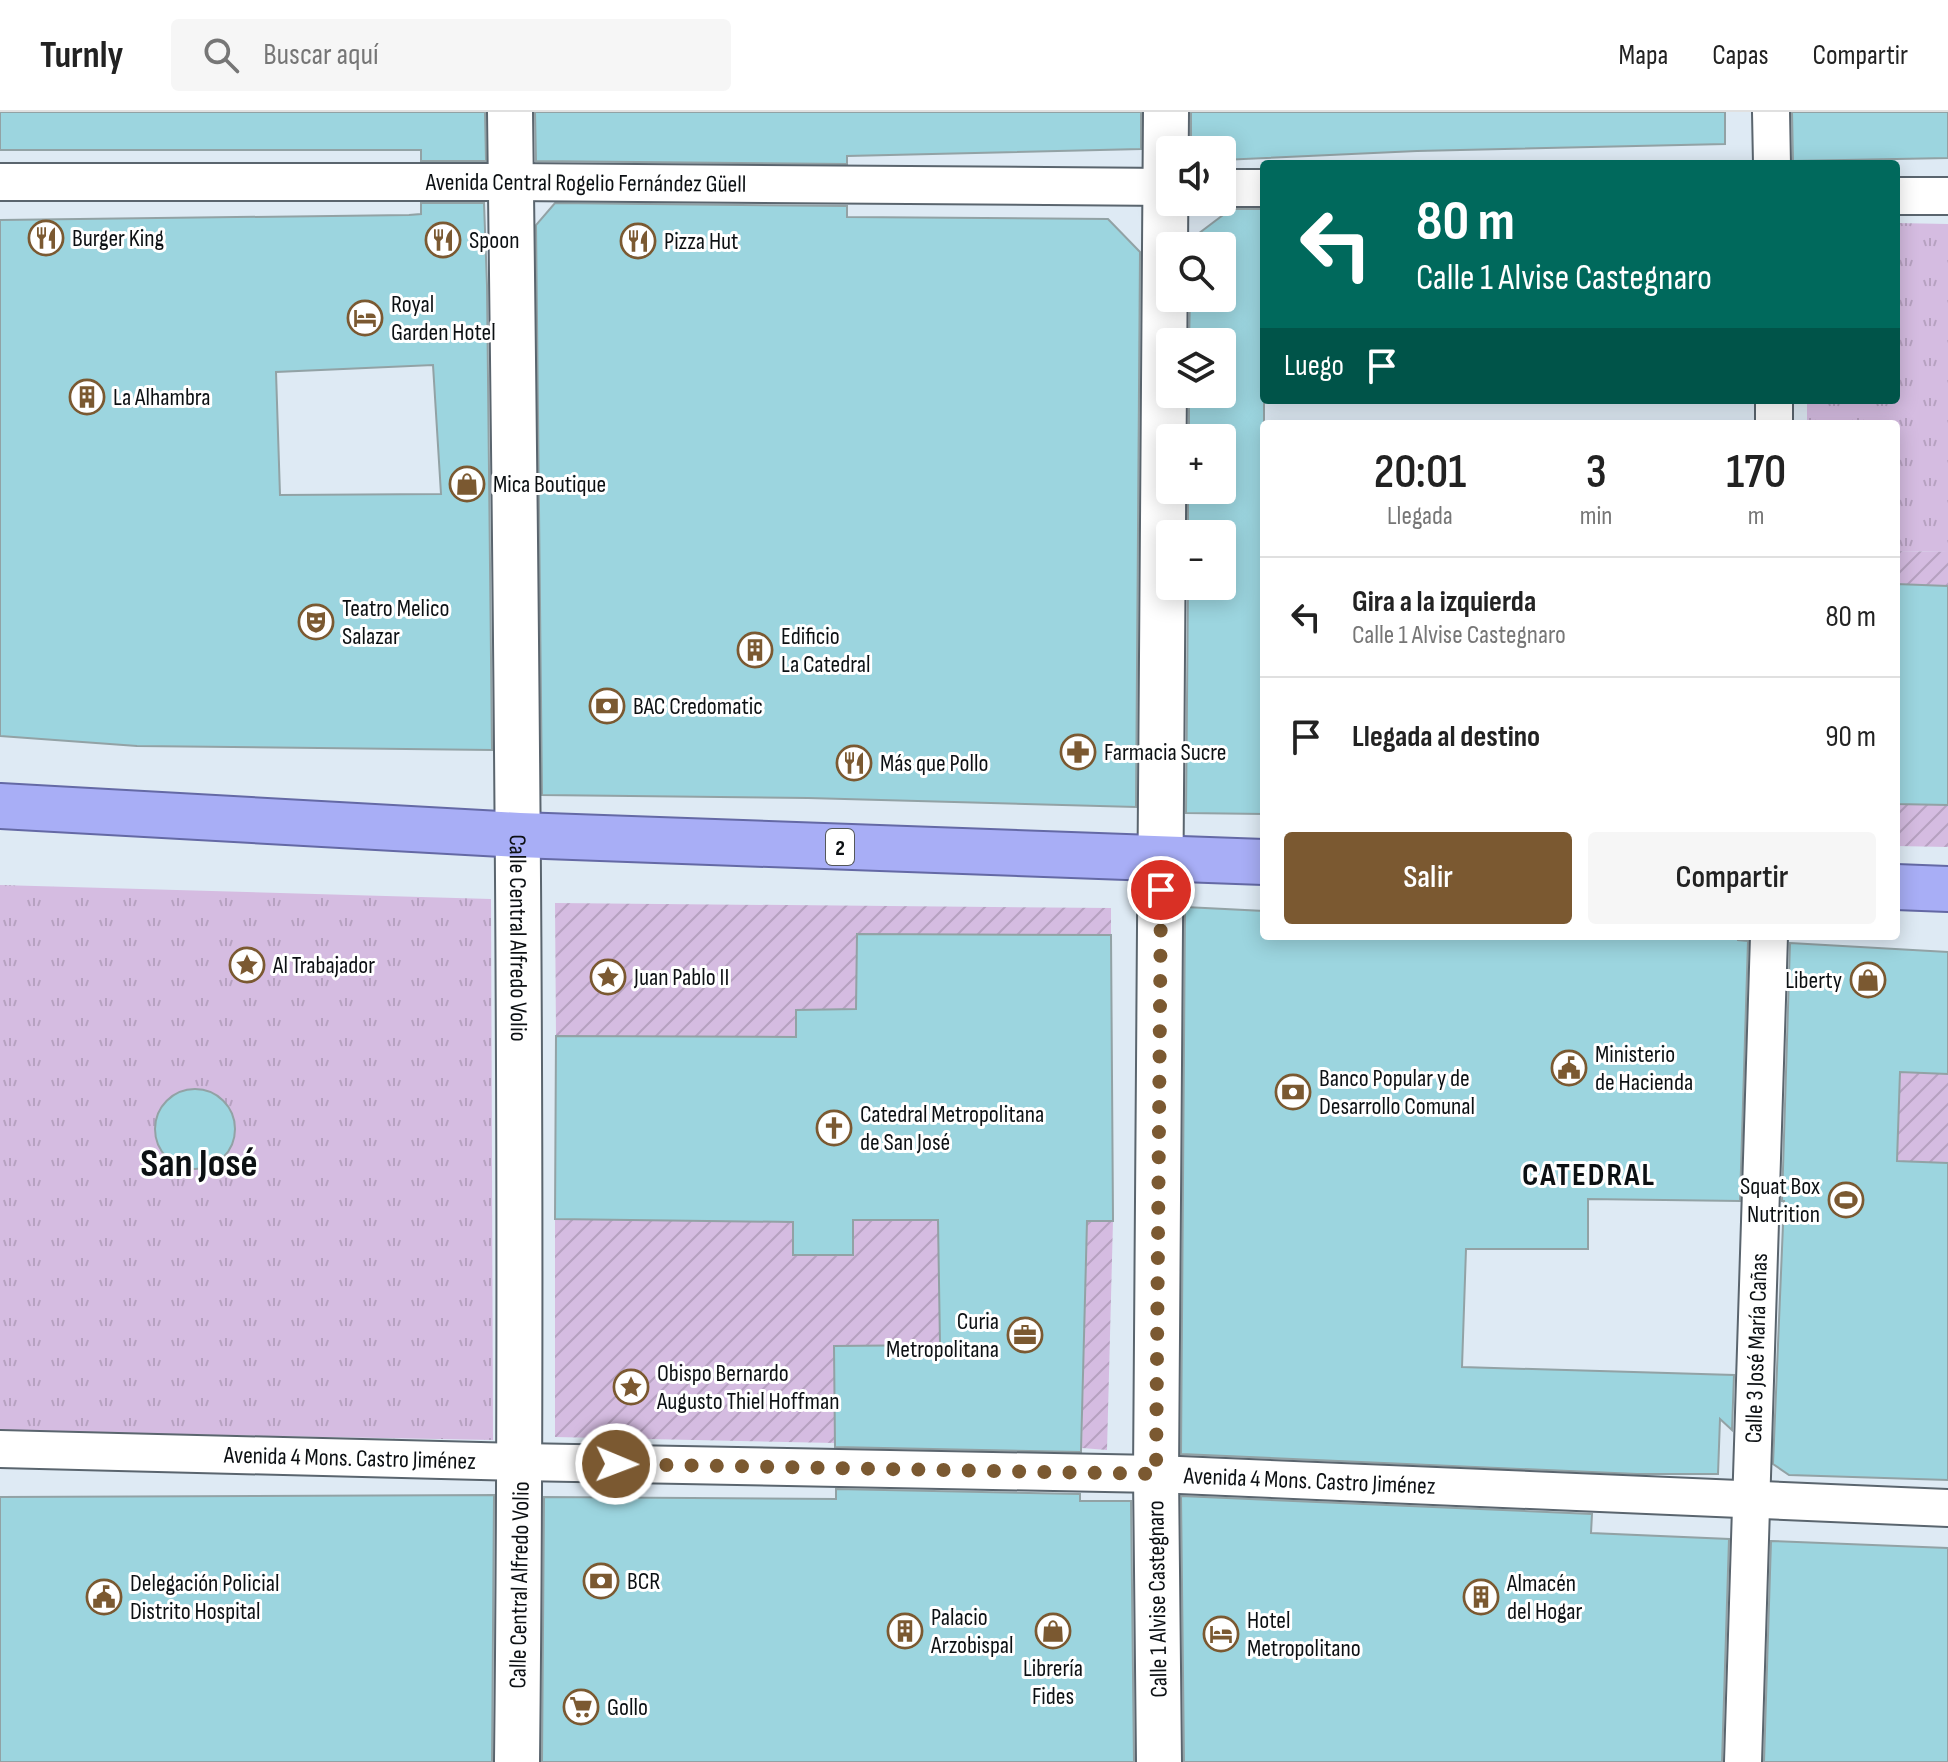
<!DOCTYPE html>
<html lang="es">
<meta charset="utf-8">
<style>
body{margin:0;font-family:"Sofia Sans Condensed",sans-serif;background:#f6f6f6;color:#222;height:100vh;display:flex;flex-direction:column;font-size:30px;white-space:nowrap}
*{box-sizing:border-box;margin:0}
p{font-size:26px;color:#767676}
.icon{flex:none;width:44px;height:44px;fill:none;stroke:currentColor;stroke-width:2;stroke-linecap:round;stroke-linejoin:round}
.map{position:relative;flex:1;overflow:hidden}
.details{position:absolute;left:1260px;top:308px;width:640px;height:520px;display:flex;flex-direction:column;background:#fff;border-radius:8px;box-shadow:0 4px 20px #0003}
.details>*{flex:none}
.top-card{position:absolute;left:1260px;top:48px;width:640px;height:244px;border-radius:8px;box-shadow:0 4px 20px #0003;background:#00695c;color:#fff;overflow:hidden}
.controls{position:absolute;left:1156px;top:24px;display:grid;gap:16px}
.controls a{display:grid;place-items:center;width:80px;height:80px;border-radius:8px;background:#fff;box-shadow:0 4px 20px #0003;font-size:40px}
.pin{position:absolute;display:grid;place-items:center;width:68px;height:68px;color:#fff;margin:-34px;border:4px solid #fff;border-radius:50%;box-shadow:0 2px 8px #0007}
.me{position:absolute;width:88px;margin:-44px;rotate:91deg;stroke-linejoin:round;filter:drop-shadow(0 0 6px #0008)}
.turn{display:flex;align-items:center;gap:28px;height:168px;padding:0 24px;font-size:36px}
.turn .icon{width:104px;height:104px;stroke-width:2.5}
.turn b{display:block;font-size:56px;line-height:68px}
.then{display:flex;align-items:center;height:76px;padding:0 24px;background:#0003;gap:16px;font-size:30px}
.eta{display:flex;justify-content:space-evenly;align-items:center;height:136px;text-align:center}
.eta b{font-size:48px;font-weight:600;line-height:56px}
.cta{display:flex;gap:16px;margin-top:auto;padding:16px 24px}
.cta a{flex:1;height:92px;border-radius:8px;background:#7b5931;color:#fff;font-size:32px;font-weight:600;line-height:92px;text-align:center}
.cta a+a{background:#f6f6f6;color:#222}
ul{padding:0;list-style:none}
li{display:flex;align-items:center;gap:24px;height:120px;padding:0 24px;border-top:2px solid #e0e0e0}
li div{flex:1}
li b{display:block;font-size:30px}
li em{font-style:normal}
header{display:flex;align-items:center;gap:48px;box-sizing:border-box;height:112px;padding:0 40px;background:#fff;border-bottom:2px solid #e0e0e0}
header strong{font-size:38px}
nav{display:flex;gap:44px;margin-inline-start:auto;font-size:28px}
.search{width:560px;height:72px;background:#f6f6f6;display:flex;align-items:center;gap:20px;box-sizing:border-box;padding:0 28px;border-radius:8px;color:#767676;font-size:30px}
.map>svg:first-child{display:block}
</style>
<header>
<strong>Turnly</strong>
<div class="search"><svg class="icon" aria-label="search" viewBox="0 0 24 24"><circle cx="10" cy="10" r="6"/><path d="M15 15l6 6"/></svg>Buscar aquí</div>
<nav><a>Mapa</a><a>Capas</a><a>Compartir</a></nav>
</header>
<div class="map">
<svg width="1948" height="1650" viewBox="0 0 1948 1650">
<defs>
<pattern id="park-tufts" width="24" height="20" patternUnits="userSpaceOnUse" patternTransform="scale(2)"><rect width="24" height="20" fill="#d5bce1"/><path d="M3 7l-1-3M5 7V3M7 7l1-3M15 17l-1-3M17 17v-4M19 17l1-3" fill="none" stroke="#b6a1c0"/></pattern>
<pattern id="garden-furrows" width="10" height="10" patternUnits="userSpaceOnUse" patternTransform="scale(2)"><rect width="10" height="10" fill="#d5bce1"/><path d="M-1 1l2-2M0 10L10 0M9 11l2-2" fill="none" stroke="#b6a1c0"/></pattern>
</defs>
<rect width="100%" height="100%" fill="#deeaf4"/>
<g fill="url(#park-tufts)">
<path d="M 1896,111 L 1948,112 L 1948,440 L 1896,439 L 1896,312 L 1807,312 L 1807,288 L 1896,288 Z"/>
<path d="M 0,773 L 491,787 L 493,1328 L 0,1319 Z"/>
</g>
<g fill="url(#garden-furrows)">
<path d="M 1896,439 L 1948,440 L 1948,474 L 1896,472 Z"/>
<path d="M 1896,692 L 1948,693 L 1948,735 L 1896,734 Z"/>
<path d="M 555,791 L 1111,796 L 1111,823 L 858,822 L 932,925 L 840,897 L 796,898 L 796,925 L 556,924 Z"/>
<path d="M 1900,960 L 1948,962 L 1948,1051 L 1897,1049 Z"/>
<path d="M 555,1107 L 793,1110 L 793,1143 L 852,1143 L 853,1108 L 1002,1108 L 965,1217 L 835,1331 L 555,1325 Z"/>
<path d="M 1087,1109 L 1113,1109 L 1107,1338 L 1082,1336 Z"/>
</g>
<g fill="#9cd5df" stroke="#92a2a5" stroke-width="2" fill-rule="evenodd">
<path d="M 0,0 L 485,0 L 486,49 L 421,49 L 421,38 L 0,38 Z"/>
<path d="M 535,0 L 1141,0 L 1141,37 L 847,44 L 847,52 L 536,49 Z"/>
<path d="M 1191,0 L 1725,0 L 1725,32 L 1417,39 L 1222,48 L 1222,38 L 1191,38 Z"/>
<path d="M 1792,0 L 1948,0 L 1948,46 L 1793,49 Z"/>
<path d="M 421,91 L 484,91 L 487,173 L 492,638 L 137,634 L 0,624 L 0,108 L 409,103 L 421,102 ZM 433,253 L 441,382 L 280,383 L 276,260 Z"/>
<path d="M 555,91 L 847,94 L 847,105 L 1108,107 L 1140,140 L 1136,695 L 808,686 L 542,683 L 536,113 Z"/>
<path d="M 1231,97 L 1264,97 L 1264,702 L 1186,701 L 1188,474 L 1222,474 L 1222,422 L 1188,422 L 1188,378 L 1222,378 L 1222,326 L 1189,326 L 1189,282 L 1222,282 L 1222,230 L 1189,230 L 1190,186 L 1222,186 L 1222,134 L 1190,134 L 1190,128 Z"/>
<path d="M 1896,472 L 1948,474 L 1948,693 L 1896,692 Z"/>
<path d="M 1185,795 L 1264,799 L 1264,824 L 1738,824 L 1738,828 L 1748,829 L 1740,1089 L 1588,1087 L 1588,1137 L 1466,1137 L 1462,1255 L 1734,1263 L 1732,1318 L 1720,1307 L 1718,1362 L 1637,1362 L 1181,1342 Z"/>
<path d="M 857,822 L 1111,823 L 1113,1109 L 1087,1109 L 1081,1340 L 835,1335 L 834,1234 L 940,1233 L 938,1108 L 853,1108 L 853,1143 L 793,1143 L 793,1110 L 555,1107 L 556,924 L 796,925 L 796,898 L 856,897 Z"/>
<path d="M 1790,831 L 1948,840 L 1948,962 L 1900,960 L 1897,1049 L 1948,1051 L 1948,1368 L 1789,1363 L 1773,1352 L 1784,1089 L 1782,1089 Z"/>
<circle cx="195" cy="1017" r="40"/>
<path d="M 836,1377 L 1080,1382 L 1080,1389 L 1131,1389 L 1134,1650 L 542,1650 L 544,1385 L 836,1387 Z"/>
<path d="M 494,1383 L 492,1650 L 0,1650 L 0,1385 Z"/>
<path d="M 1181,1384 L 1592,1402 L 1591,1421 L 1729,1427 L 1722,1650 L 1184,1650 Z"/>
<path d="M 1771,1429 L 1948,1436 L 1948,1650 L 1764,1650 Z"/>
</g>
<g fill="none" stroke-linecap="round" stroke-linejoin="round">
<g stroke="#5a656e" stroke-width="40">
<g id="pedestrian">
<path d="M 1771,0 L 1772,52"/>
<path id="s1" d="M 0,70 L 511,70 L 1170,75"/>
<path d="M 1222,76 L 1264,76"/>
<path d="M 1896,84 L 1948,84"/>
<path d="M 1774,288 L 1774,312"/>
<path id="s2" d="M 0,1337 L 520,1350 L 1156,1362 L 1948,1396"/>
<path id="s3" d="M 1743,1650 L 1769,824"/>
</g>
</g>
<g stroke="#5a656e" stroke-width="48">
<g id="tertiary">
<path id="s4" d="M 510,0 C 517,550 523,1100 517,1650"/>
<path d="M 1159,1650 L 1156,1362 L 1166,0"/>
</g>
</g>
<g stroke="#6469a5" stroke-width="48">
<g id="trunk">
<path d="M 0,694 L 519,723 L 1264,750"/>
<path d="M 1896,775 L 1948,777"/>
</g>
</g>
<use href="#pedestrian" stroke="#fff" stroke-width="36"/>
<use href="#tertiary" stroke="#fff" stroke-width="44"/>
<use href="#trunk" stroke="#a8aef6" stroke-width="44"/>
</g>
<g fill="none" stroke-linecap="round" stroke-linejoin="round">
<path stroke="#7b5931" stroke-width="14" stroke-dasharray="0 25.2" d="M 616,1352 L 1156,1362 L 1161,778"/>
</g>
<defs>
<g id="restaurant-ring" transform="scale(1.8)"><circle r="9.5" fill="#fff" stroke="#7b5931" stroke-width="1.5"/><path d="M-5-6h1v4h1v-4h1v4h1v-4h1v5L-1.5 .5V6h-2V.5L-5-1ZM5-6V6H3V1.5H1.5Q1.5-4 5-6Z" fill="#7b5931"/></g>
<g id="hotel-ring" transform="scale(1.8)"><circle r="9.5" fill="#fff" stroke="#7b5931" stroke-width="1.5"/><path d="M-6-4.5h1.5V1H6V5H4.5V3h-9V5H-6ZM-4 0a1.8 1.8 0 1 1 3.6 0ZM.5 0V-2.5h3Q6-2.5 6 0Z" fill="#7b5931"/></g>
<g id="building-ring" transform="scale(1.8)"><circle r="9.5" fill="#fff" stroke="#7b5931" stroke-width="1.5"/><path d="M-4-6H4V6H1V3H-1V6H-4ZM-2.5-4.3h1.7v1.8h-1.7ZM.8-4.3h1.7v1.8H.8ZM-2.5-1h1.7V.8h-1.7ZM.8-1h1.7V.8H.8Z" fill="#7b5931"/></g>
<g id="shop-ring" transform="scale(1.8)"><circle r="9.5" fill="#fff" stroke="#7b5931" stroke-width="1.5"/><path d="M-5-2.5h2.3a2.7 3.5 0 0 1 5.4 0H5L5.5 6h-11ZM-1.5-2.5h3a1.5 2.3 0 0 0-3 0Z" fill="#7b5931"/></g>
<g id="theatre-ring" transform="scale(1.8)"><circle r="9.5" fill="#fff" stroke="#7b5931" stroke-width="1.5"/><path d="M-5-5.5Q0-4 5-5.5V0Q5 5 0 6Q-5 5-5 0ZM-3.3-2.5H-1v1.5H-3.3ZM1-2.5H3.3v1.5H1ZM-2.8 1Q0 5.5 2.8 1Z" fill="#7b5931"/></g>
<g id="bank-ring" transform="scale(1.8)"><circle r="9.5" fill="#fff" stroke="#7b5931" stroke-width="1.5"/><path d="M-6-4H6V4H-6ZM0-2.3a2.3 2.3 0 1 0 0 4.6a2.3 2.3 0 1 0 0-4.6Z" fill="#7b5931"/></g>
<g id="pharmacy-ring" transform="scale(1.8)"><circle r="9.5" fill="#fff" stroke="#7b5931" stroke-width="1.5"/><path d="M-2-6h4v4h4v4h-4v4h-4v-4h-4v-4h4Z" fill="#7b5931"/></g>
<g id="sight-ring" transform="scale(1.8)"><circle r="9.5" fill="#fff" stroke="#7b5931" stroke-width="1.5"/><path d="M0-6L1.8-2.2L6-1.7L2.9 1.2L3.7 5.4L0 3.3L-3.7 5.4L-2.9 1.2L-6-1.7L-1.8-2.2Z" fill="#7b5931"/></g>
<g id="civic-ring" transform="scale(1.8)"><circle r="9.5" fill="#fff" stroke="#7b5931" stroke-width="1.5"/><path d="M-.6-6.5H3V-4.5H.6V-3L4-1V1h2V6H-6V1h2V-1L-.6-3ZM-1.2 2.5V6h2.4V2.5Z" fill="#7b5931"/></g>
<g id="church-ring" transform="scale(1.8)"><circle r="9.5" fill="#fff" stroke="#7b5931" stroke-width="1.5"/><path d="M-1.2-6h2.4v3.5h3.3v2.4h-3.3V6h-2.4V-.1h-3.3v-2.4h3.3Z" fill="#7b5931"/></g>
<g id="stadium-ring" transform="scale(1.8)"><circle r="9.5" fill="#fff" stroke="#7b5931" stroke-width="1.5"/><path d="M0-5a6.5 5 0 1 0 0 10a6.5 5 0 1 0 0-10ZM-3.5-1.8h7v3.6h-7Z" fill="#7b5931"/></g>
<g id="office-ring" transform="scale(1.8)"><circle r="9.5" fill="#fff" stroke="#7b5931" stroke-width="1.5"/><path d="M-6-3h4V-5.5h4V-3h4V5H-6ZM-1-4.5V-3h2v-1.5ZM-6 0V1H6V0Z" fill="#7b5931"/></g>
<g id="supermarket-ring" transform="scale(1.8)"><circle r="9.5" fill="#fff" stroke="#7b5931" stroke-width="1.5"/><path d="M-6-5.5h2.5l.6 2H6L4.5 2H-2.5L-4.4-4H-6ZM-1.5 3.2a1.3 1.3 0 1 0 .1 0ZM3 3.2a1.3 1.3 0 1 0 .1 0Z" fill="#7b5931"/></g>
</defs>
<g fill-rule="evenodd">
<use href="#restaurant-ring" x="46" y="126"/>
<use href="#restaurant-ring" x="443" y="128"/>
<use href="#restaurant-ring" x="638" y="129"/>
<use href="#hotel-ring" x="365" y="206"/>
<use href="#building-ring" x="87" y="285"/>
<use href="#shop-ring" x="467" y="372"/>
<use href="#theatre-ring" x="316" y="510"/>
<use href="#building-ring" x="755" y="538"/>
<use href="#bank-ring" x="607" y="594"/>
<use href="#pharmacy-ring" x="1078" y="640"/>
<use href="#restaurant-ring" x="854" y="651"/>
<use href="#sight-ring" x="247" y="853"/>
<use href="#sight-ring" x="608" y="865"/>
<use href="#shop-ring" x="1868" y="868"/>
<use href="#civic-ring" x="1569" y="956"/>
<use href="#bank-ring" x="1293" y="980"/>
<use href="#church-ring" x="834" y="1016"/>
<use href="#stadium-ring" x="1846" y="1088"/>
<use href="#office-ring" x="1025" y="1223"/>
<use href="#sight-ring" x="631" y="1275"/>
<use href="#bank-ring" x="601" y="1469"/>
<use href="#civic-ring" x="104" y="1485"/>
<use href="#building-ring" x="1481" y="1485"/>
<use href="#building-ring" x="905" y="1519"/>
<use href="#shop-ring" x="1053" y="1519"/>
<use href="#hotel-ring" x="1221" y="1522"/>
<use href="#supermarket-ring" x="581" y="1595"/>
</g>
<g text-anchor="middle" stroke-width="6" stroke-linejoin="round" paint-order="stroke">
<rect fill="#fff" stroke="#55585a" stroke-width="2" x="826" y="717" width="28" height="36" rx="6"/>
<g font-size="22" font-weight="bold" fill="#0c1013">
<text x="840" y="743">2</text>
</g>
<g font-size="24" fill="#0c1013" stroke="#fff">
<text dy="8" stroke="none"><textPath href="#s1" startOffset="586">Avenida Central Rogelio Fernández Güell</textPath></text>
<text dy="8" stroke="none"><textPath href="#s4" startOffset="826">Calle Central Alfredo Volio</textPath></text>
<text dy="8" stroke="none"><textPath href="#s3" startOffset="414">Calle 3 José María Cañas</textPath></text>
<text dy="8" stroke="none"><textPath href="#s2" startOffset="350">Avenida 4 Mons. Castro Jiménez</textPath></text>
<text dy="8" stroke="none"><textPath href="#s2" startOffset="1310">Avenida 4 Mons. Castro Jiménez</textPath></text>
<text transform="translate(519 1473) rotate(-89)" y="8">Calle Central Alfredo Volio</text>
<text transform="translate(1157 1487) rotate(-91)" y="8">Calle 1 Alvise Castegnaro</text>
</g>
<g font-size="24" fill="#0c1013" stroke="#fff" text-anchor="start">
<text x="72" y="134">Burger King</text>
<text x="469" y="136">Spoon</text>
<text x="664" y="137">Pizza Hut</text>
<text x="391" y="200">Royal<tspan x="391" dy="28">Garden Hotel</tspan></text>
<text x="113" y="293">La Alhambra</text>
<text x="493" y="380">Mica Boutique</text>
<text x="342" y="504">Teatro Melico<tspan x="342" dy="28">Salazar</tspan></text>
<text x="781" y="532">Edificio<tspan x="781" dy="28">La Catedral</tspan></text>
<text x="633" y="602">BAC Credomatic</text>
<text x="1104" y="648">Farmacia Sucre</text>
<text x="880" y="659">Más que Pollo</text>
<text x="273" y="861">Al Trabajador</text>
<text x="634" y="873">Juan Pablo II</text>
<text x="1842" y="876" text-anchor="end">Liberty</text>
<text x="1595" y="950">Ministerio<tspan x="1595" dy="28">de Hacienda</tspan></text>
<text x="1319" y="974">Banco Popular y de<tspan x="1319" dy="28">Desarrollo Comunal</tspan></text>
<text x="860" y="1010">Catedral Metropolitana<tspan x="860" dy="28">de San José</tspan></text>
<text x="1820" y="1082" text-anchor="end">Squat Box<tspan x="1820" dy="28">Nutrition</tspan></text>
<text x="999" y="1217" text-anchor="end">Curia<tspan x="999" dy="28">Metropolitana</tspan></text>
<text x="657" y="1269">Obispo Bernardo<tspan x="657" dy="28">Augusto Thiel Hoffman</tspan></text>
<text x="627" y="1477">BCR</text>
<text x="130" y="1479">Delegación Policial<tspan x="130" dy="28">Distrito Hospital</tspan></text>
<text x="1507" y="1479">Almacén<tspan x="1507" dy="28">del Hogar</tspan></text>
<text x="931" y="1513">Palacio<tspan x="931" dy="28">Arzobispal</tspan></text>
<text x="1247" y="1516">Hotel<tspan x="1247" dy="28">Metropolitano</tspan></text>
<text x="1053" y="1564" text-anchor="middle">Librería<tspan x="1053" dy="28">Fides</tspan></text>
<text x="607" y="1603">Gollo</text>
</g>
<g font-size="32" font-weight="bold" letter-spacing="2" fill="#0c1013" stroke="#fff">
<text x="1589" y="1073">CATEDRAL</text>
</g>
<g font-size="40" font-weight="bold" fill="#0c1013" stroke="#fff">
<text x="199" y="1064">San José</text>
</g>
</g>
</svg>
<div class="controls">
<a><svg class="icon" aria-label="sound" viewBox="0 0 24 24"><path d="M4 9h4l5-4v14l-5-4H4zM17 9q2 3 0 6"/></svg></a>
<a><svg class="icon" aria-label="search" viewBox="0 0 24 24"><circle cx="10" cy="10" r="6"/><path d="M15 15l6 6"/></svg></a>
<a><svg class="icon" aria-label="layers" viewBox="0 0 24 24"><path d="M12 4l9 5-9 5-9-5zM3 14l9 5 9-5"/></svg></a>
<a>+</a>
<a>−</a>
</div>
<div class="pin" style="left:1161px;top:778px;background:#d93025"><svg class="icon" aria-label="arrive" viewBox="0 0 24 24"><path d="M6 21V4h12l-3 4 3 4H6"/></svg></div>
<svg class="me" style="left:616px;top:1352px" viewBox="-20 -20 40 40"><circle r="17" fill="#7b5931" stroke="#fff" stroke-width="3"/><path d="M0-11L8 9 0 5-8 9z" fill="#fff"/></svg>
<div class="top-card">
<div class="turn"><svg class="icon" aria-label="left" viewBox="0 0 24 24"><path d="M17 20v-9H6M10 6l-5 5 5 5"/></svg><div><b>80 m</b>Calle 1 Alvise Castegnaro</div></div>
<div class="then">Luego<svg class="icon" aria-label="arrive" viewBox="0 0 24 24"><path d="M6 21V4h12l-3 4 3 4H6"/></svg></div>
</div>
<section class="details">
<div class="eta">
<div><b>20:01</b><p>Llegada</p></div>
<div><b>3</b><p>min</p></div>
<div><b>170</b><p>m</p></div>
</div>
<ul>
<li><svg class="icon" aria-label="left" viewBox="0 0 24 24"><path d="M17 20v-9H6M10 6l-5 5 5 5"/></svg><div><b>Gira a la izquierda</b><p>Calle 1 Alvise Castegnaro</p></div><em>80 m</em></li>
<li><svg class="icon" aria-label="arrive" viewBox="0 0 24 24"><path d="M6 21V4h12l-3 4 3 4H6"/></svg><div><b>Llegada al destino</b></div><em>90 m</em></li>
</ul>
<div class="cta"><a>Salir</a><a>Compartir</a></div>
</section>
</div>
